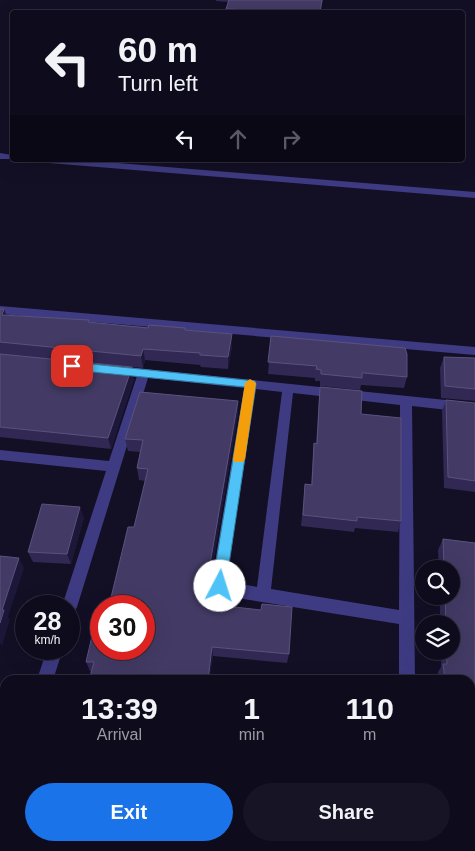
<!DOCTYPE html>
<style>
body{margin:0;font-family:Arial,sans-serif;background:#171425;color:#f1f3f6;height:100vh;display:flex;flex-direction:column;font-size:19px;white-space:nowrap}
*{box-sizing:border-box;margin:0}
p{font-size:16px;color:#9b9ba3}
.icon{flex:none;width:28px;height:28px;fill:none;stroke:currentColor;stroke-width:2;stroke-linecap:round;stroke-linejoin:round}
.map{position:relative;flex:1;overflow:hidden}
.panel{position:absolute;left:0px;top:675px;width:475px;height:176px;display:flex;flex-direction:column;background:#0e0b1c;border-radius:15px 15px 0 0;box-shadow:0 5px 20px #0002,0 0 0 1px #2e2b3b}
.panel>*{flex:none}
.guide{position:absolute;left:10px;top:10px;width:455px;height:152px;border-radius:5px;box-shadow:0 5px 20px #0002,0 0 0 1px #2e2b3b;background:#0e0b1c;color:#f1f3f6;overflow:hidden}
.tools{position:absolute;left:415px;top:560px;display:grid;gap:10px}
.tools a{display:grid;place-items:center;width:45px;height:45px;border-radius:50%;background:#0e0b1c;box-shadow:0 5px 20px #0002,0 0 0 1px #2e2b3b;font-size:25px}
.speed{position:absolute;left:15px;top:595px;display:flex;gap:10px;font-size:25px;font-weight:700;text-align:center}
.speed>*{display:grid;place-content:center;width:65px;height:65px;border-radius:50%;background:#0e0b1c;box-shadow:0 5px 20px #0002,0 0 0 1px #2e2b3b;line-height:1}
.speed small{font-size:12px;font-weight:400}
.speed .limit{border:8px solid #d22;background:#fff;color:#111}
.pin{position:absolute;display:grid;place-items:center;width:42px;height:42px;color:#fff;margin:-21px;border-radius:10px;box-shadow:0 2px 8px #0006}
.me{position:absolute;width:55px;margin:-28px;rotate:5deg;stroke-linejoin:round;filter:drop-shadow(0 0 4px #0008)}
.turn{display:flex;align-items:center;gap:18px;height:105px;padding:0 25px;font-size:22px}
.turn .icon{width:65px;height:65px;stroke-width:2.5}
.turn b{display:block;font-size:35px;line-height:42px}
.lanes{display:flex;align-items:center;height:48px;padding:0 25px;background:#0003;justify-content:center;gap:25px;direction:ltr}
.lanes .off{opacity:.35}
.eta{display:flex;justify-content:space-evenly;align-items:center;height:85px;text-align:center}
.eta b{font-size:30px;font-weight:800;line-height:35px}
.action{display:flex;gap:10px;margin-top:auto;padding:10px 25px}
.action a{flex:1;height:58px;border-radius:30px;background:#1a73e8;color:#fff;font-size:20px;font-weight:800;line-height:58px;text-align:center}
.action a+a{background:#171425;color:#f1f3f6}
.map>svg:first-child{display:block}
</style>
<div class="map">
<svg width="475" height="851" viewBox="0 0 475 851">
<rect width="100%" height="100%" fill="#130f25"/>
<g fill="none" stroke-linecap="round" stroke-linejoin="round">
<g fill="#3e3b83" fill-rule="evenodd">
<path d="M 0,153 L 12,155 L 12,159 L 0,159 Z"/>
<path d="M 45,160 L 81,160 L 475,192 L 475,198 L 49,163 Z"/>
<path d="M 0,306 L 475,347 L 475,355 L 0,314 Z"/>
<path d="M 117,366 L 475,403 L 475,413 L 412,406 L 415,680 L 399,680 L 399,624 L 225,596 L 215,591 L 212,581 L 244,388 L 148,378 L 77,607 L 74,612 L 69,614 L 69,606 L 62,606 L 106,471 L 0,460 L 0,450 L 109,461 L 137,376 L 113,373 L 111,370 L 113,367 ZM 256,389 L 282,392 L 257,587 L 226,581 ZM 293,393 L 400,405 L 399,610 L 271,589 Z"/>
<path d="M 47,649 L 63,649 L 53,680 L 37,680 Z"/>
<rect x="0" y="709" width="5" height="16"/>
<path d="M 470,782 L 475,783 L 475,801 L 470,800 Z"/>
</g>
</g>
<g fill="#312953">
<path d="M 216,0 L 323,0 L 320,12 L 226,12 L 226,9 L 228,2 L 216,1 Z"/>
<path d="M 0,309 L 4,309 L 6,316 L 186,330 L 232,346 L 228,369 L 201,367 L 200,365 L 145,360 L 143,368 L 51,359 L 134,379 L 111,449 L 0,437 Z"/>
<path d="M 271,336 L 407,377 L 404,388 L 362,385 L 361,385 L 360,390 L 320,386 L 320,381 L 315,381 L 315,378 L 268,374 Z"/>
<path d="M 444,357 L 475,358 L 475,401 L 441,398 L 440,368 Z"/>
<path d="M 320,387 L 361,414 L 401,521 L 398,532 L 355,528 L 354,532 L 301,526 L 305,484 L 311,484 L 313,455 L 314,443 L 316,444 L 319,399 Z"/>
<path d="M 446,400 L 475,403 L 475,492 L 444,488 L 442,411 Z"/>
<path d="M 238,413 L 211,576 L 213,590 L 211,605 L 289,654 L 287,663 L 213,656 L 209,680 L 89,680 L 92,671 L 90,671 L 86,662 L 101,649 L 134,527 L 145,481 L 139,480 L 137,468 L 140,452 L 128,451 L 125,439 Z"/>
<path d="M 84,517 L 71,564 L 33,562 L 28,552 Z"/>
<path d="M 443,539 L 475,543 L 475,725 L 470,724 L 470,680 L 438,680 L 438,672 L 441,667 L 441,651 L 451,651 L 451,624 L 440,624 L 440,596 L 451,596 L 451,569 L 439,569 L 438,550 Z"/>
<path d="M 0,744 L 5,745 L 5,802 L 0,801 Z"/>
<path d="M 323,846 L 470,846 L 475,851 L 323,851 Z"/>
</g>
<g fill="#1d1739">
<path d="M 4,309 L 8,321 L 2,315 Z"/>
<path d="M 232,334 L 232,346 L 228,369 L 228,357 Z"/>
<path d="M 143,349 L 145,360 L 143,368 L 141,356 Z"/>
<path d="M 132,367 L 134,379 L 111,449 L 108,438 Z"/>
<path d="M 238,401 L 238,413 L 210,581 L 209,570 Z"/>
<path d="M 80,507 L 84,517 L 71,564 L 67,554 Z"/>
<path d="M 19,558 L 24,568 L 8,617 L 10,619 L 2,646 L 0,643 L 0,623 L 2,610 Z"/>
<path d="M 212,579 L 213,590 L 209,614 L 208,604 Z"/>
<path d="M 212,647 L 213,656 L 209,680 L 208,680 Z"/>
</g>
<g fill="#433b65" stroke="#5a537d">
<path d="M 229,0 L 322,0 L 320,12 L 298,12 L 226,9 Z"/>
<path d="M 0,309 L 4,309 L 2,315 L 89,320 L 88,322 L 148,328 L 149,325 L 185,328 L 185,330 L 232,334 L 228,357 L 200,355 L 200,353 L 143,349 L 141,356 L 0,342 Z"/>
<path d="M 271,336 L 405,348 L 407,354 L 407,377 L 364,373 L 362,373 L 362,378 L 321,374 L 321,370 L 316,369 L 317,366 L 268,362 Z"/>
<path d="M 0,354 L 132,367 L 108,438 L 0,427 Z"/>
<path d="M 444,357 L 475,358 L 475,389 L 445,386 Z"/>
<path d="M 320,387 L 362,391 L 361,414 L 401,418 L 401,521 L 357,517 L 357,521 L 303,515 L 305,484 L 312,485 L 314,443 L 317,444 Z"/>
<path d="M 140,392 L 238,401 L 209,570 L 212,579 L 208,604 L 261,610 L 262,604 L 292,607 L 289,654 L 212,647 L 208,680 L 89,680 L 94,662 L 86,662 L 92,636 L 94,637 L 101,609 L 101,649 L 144,649 L 144,606 L 109,606 L 128,527 L 134,527 L 148,469 L 137,468 L 143,440 L 125,439 Z"/>
<path d="M 446,400 L 475,403 L 475,481 L 448,477 Z"/>
<path d="M 42,504 L 80,507 L 67,554 L 28,552 Z"/>
<path d="M 443,539 L 475,543 L 475,717 L 470,716 L 470,680 L 445,680 L 443,664 L 447,664 L 446,651 L 451,651 L 451,624 L 446,624 L 445,596 L 451,596 L 451,569 L 444,569 Z"/>
<path d="M 0,556 L 19,558 L 2,610 L 4,610 L 0,623 Z"/>
<path d="M 0,744 L 5,745 L 5,797 L 0,796 Z"/>
<path d="M 470,813 L 475,814 L 475,851 L 325,851 L 326,846 L 470,846 Z"/>
</g>
<path fill="#4fc3f7" stroke="#337fa1" d="M 72,362 L 255,381 L 256,384 L 225,591 L 220,592 L 215,591 L 213,580 L 245,387 L 72,370 L 67,366 Z"/>
<path fill="#f59e0b" d="M 250,379 L 256,383 L 245,459 L 243,462 L 234,462 L 233,459 L 245,383 Z"/>
</svg>
<div class="tools">
<a><svg class="icon" aria-label="search" viewBox="0 0 24 24"><circle cx="10" cy="10" r="6"/><path d="M15 15l6 6"/></svg></a>
<a><svg class="icon" aria-label="layers" viewBox="0 0 24 24"><path d="M12 4l9 5-9 5-9-5zM3 14l9 5 9-5"/></svg></a>
</div>
<div class="speed"><div>28<small>km/h</small></div><div class="limit">30</div></div>
<div class="pin" style="left:72px;top:366px;background:#d93025"><svg class="icon" aria-label="arrive" viewBox="0 0 24 24"><path d="M6 21V4h12l-3 4 3 4H6"/></svg></div>
<svg class="me" style="left:220px;top:586px" viewBox="-20 -20 40 40"><circle r="19" fill="#fff"/><path d="M0-13L10 11 0 6-10 11z" fill="#4fc3f7"/></svg>
<div class="guide">
<div class="turn"><svg class="icon" aria-label="left" viewBox="0 0 24 24"><path d="M17 20v-9H6M10 6l-5 5 5 5"/></svg><div><b>60 m</b>Turn left</div></div>
<div class="lanes"><svg class="icon" aria-label="left" viewBox="0 0 24 24"><path d="M17 20v-9H6M10 6l-5 5 5 5"/></svg><svg class="icon off" aria-label="ahead" viewBox="0 0 24 24"><path d="M12 20V5M6 11l6-6 6 6"/></svg><svg class="icon off" aria-label="right" viewBox="0 0 24 24"><path d="M7 20v-9h11M14 6l5 5-5 5"/></svg></div>
</div>
<section class="panel">
<div class="eta">
<div><b>13:39</b><p>Arrival</p></div>
<div><b>1</b><p>min</p></div>
<div><b>110</b><p>m</p></div>
</div>
<div class="action"><a>Exit</a><a>Share</a></div>
</section>
</div>
